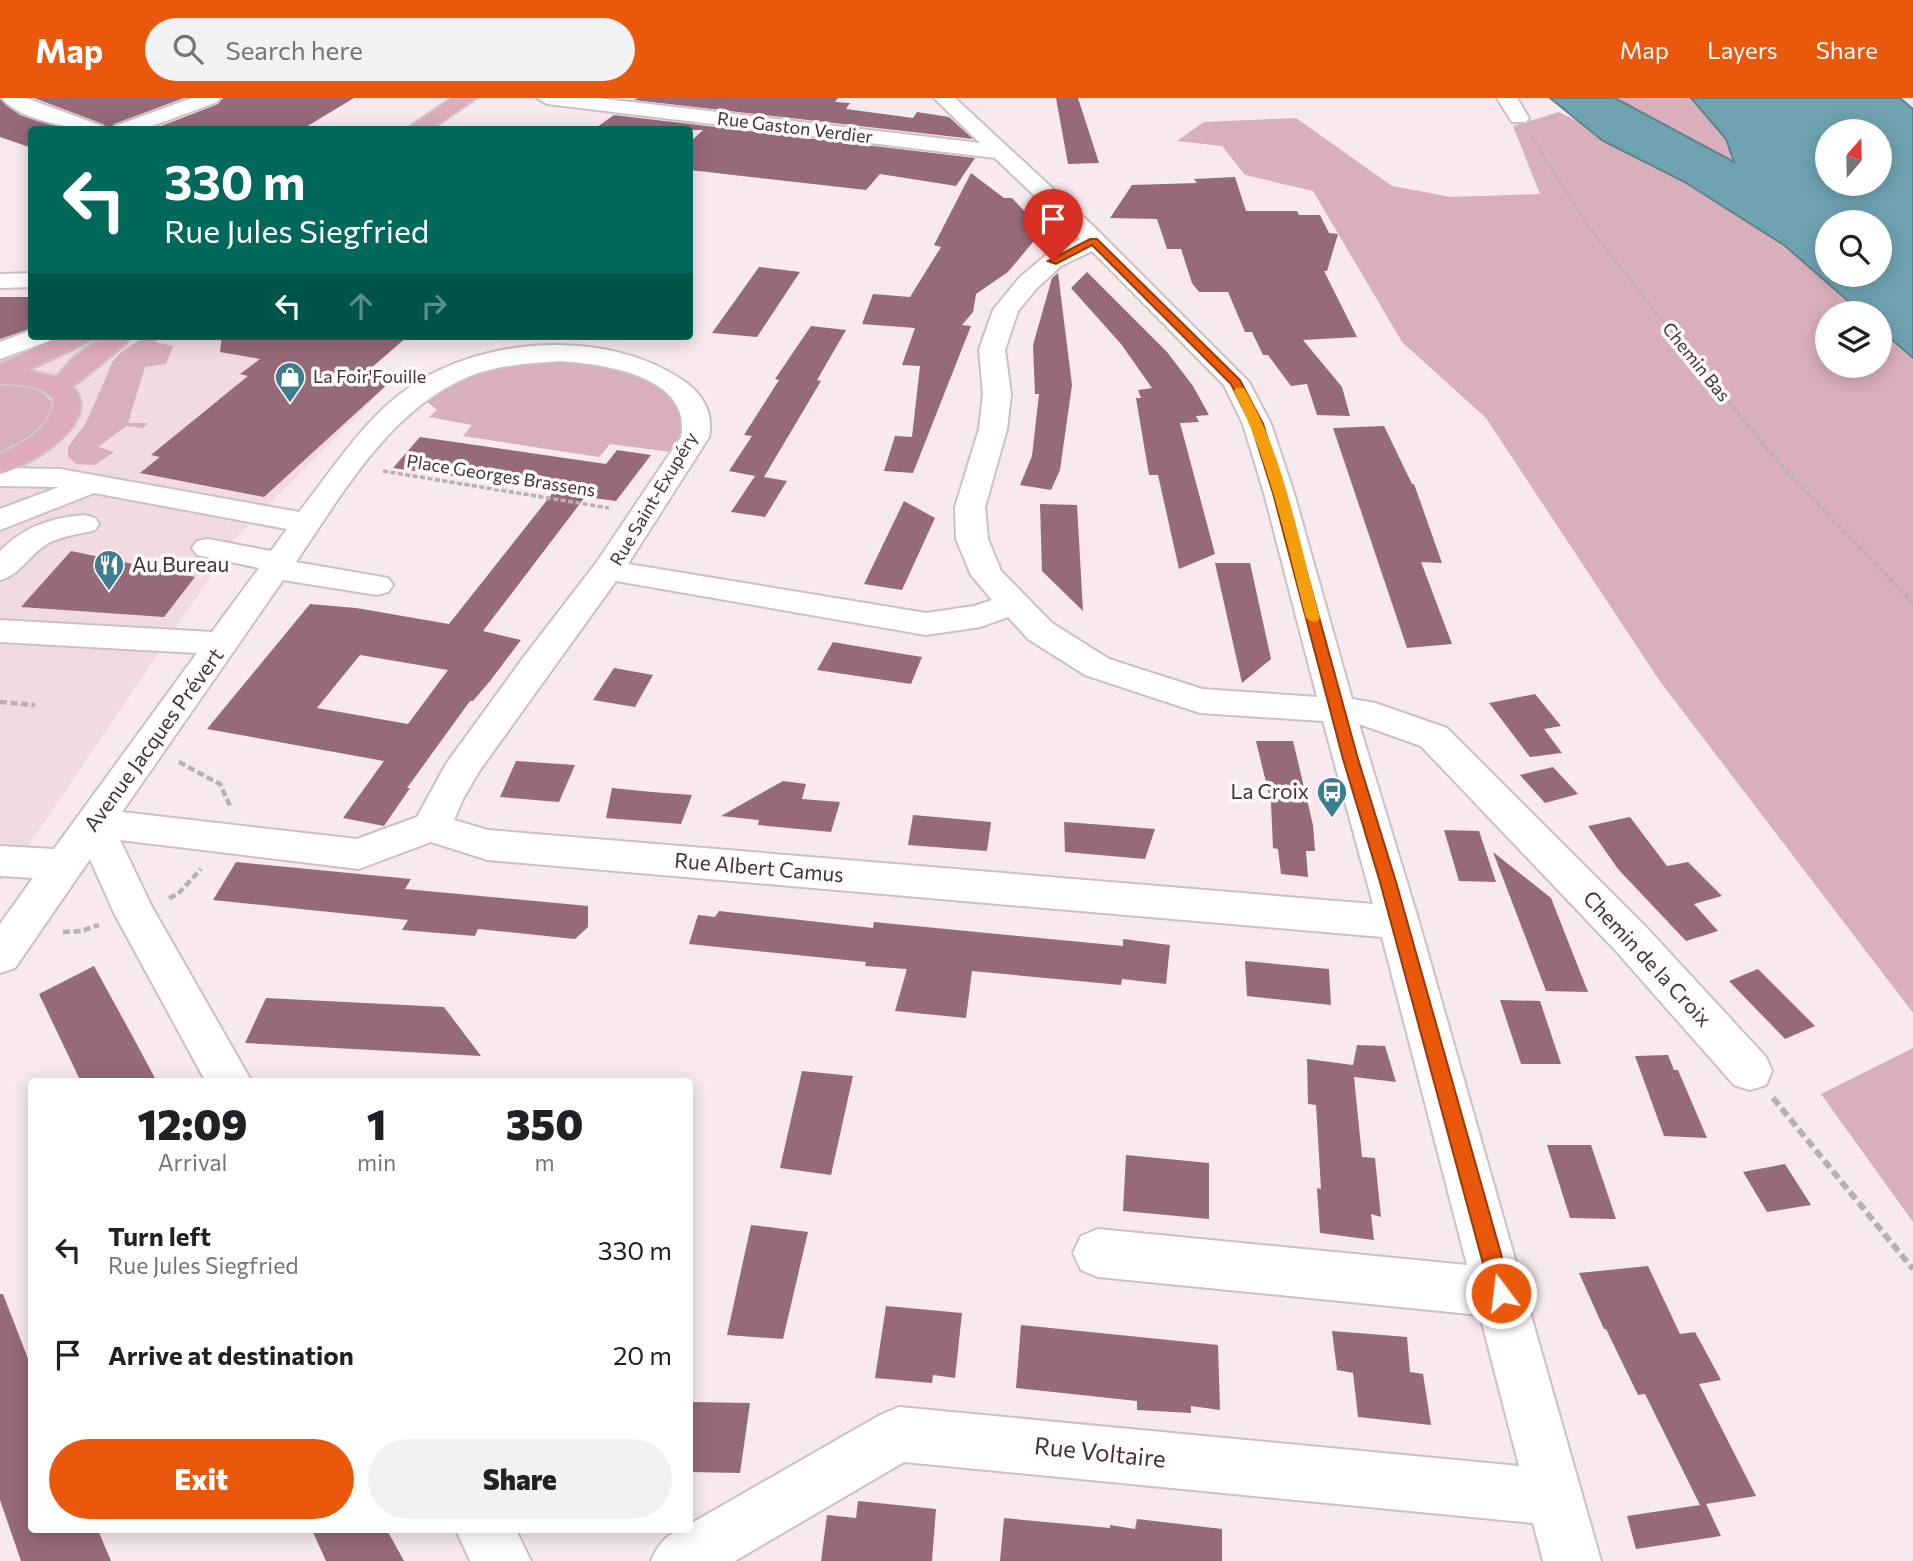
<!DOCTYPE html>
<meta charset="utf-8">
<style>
body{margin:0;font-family:Commissioner,sans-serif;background:#f2f2f2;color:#202124;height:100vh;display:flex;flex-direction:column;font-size:26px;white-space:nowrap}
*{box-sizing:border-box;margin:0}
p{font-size:23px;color:#757577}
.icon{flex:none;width:38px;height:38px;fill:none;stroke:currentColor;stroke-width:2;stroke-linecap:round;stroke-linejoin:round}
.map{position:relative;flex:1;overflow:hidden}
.drawer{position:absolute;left:28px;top:980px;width:665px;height:455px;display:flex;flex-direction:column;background:#fff;border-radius:7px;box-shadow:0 4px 18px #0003}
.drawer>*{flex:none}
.top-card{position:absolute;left:28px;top:28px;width:665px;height:214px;border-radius:7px;box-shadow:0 4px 18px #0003;background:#00695c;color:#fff;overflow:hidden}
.needle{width:46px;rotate:20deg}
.buttons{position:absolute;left:1815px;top:21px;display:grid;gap:14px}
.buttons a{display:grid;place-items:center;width:77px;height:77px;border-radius:50%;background:#fff;box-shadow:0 4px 18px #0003;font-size:35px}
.pin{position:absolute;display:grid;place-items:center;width:60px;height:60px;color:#fff;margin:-72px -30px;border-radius:50% 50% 50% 0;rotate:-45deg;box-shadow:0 0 7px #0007}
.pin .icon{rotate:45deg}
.me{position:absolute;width:77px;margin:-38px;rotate:345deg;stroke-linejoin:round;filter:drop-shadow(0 0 5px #0008)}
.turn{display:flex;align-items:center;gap:24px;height:147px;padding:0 21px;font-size:32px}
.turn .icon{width:91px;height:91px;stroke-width:2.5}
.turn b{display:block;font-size:49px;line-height:60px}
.lanes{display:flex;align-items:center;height:66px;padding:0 21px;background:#0003;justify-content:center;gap:35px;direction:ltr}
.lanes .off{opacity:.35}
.eta{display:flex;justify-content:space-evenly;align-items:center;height:119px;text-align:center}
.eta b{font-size:42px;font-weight:800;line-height:49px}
.action{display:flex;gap:14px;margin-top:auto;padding:14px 21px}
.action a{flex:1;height:80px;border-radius:42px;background:#ea580c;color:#fff;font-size:28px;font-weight:800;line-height:80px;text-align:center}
.action a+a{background:#f2f2f2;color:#202124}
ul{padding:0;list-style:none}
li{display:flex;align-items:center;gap:21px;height:105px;padding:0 21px}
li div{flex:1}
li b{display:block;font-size:26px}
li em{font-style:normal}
header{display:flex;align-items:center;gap:42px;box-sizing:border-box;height:98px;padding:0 35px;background:#ea580c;color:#fff}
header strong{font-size:33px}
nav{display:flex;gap:38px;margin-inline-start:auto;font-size:24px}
.search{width:490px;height:63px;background:#f2f2f2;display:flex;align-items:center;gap:18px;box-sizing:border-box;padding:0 24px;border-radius:38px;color:#757577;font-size:26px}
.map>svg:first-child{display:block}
</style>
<header>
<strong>Map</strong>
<div class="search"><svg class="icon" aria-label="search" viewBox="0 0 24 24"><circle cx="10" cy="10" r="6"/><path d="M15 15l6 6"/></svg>Search here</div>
<nav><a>Map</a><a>Layers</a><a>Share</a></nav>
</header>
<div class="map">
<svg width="1913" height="1463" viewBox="0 0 1913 1463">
<rect width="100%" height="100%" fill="#f7e9ed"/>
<path fill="#f1dbe1" d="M 31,205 L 32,238 L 325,238 L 290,266 L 391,283 L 238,438 L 19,761 L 0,785 L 0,224 Z"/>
<g fill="#d9afbb">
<path d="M 1615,0 L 1691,0 L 1726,42 L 1735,65 Z"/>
<path d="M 1559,14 L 1640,54 L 1766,128 L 1874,215 L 1827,215 L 1827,268 L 1880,268 L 1880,220 L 1913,247 L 1913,915 L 1659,582 L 1486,320 L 1402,244 L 1313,93 L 1245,77 L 1222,48 L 1177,43 L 1204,24 L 1296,20 L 1392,88 L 1451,99 L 1540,96 L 1513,28 Z"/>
<path d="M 145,238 L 163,238 L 155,244 L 173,248 L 166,266 L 145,269 L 128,325 L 148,325 L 143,330 L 126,328 L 98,349 L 114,354 L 95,367 L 76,366 L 68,358 L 68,349 L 86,325 L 113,263 L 119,256 Z"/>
<path d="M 550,262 L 613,267 L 651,282 L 685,312 L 683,336 L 671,354 L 610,346 L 599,359 L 463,338 L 472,327 L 429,319 L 437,312 L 424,301 L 478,274 L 512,266 Z"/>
<path d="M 0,286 C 21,285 42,289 54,307 C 48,335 24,344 0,357 Z"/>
<path d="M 1913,950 L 1913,1124 L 1821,996 Z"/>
</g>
<path fill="#6fa3b2" stroke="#60828d" stroke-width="2" fill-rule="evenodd" d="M 1550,0 L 1615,0 L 1734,64 L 1726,41 L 1691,0 L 1900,0 L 1913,11 L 1913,260 L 1880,231 L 1880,215 L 1862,215 L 1784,147 L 1683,83 L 1603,43 ZM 1827,33 L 1880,33 L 1880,86 L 1827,86 ZM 1827,124 L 1880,124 L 1880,177 L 1827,177 Z"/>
<g fill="#966a78" fill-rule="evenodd">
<path d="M 34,0 L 184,0 L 114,26 L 110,32 L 103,26 Z"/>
<path d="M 223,0 L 354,0 L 301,32 L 151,32 L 218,6 Z"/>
<path d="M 637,0 L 838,0 L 835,4 L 850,5 L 846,11 L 913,20 L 917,14 L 949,19 L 973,41 L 634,2 Z"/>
<path d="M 1056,0 L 1078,0 L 1099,65 L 1068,66 Z"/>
<path d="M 0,1 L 20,17 L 71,32 L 32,32 L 32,50 L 0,39 Z"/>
<path d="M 614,17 L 975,60 L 956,88 L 880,76 L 866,92 L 690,72 L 690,44 L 703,32 L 593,32 Z"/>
<path d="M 971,75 L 1004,100 L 1012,100 L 1043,132 L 1008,174 L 976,196 L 973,214 L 962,227 L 971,228 L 913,375 L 884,373 L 895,338 L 912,339 L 920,268 L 902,267 L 915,230 L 862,226 L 873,196 L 910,199 L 941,149 L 934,147 Z"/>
<path d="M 1235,79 L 1246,113 L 1297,113 L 1299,117 L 1320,117 L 1329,135 L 1338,136 L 1327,173 L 1324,173 L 1357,239 L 1303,242 L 1342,289 L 1350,318 L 1317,317 L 1307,286 L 1291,288 L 1268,257 L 1263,257 L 1252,234 L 1245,234 L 1228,194 L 1199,194 L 1192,185 L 1181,151 L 1167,151 L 1157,121 L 1110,120 L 1132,87 L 1197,85 L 1194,81 Z"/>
<path d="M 759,169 L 800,174 L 757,239 L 712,235 Z"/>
<path d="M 1087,174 L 1167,254 L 1193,288 L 1209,317 L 1196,318 L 1199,324 L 1180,325 L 1215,456 L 1179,471 L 1158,377 L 1149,377 L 1136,300 L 1141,300 L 1138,292 L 1152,290 L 1121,246 L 1071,190 Z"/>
<path d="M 1058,175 L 1072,287 L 1060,372 L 1051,392 L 1020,387 L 1032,358 L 1039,296 L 1035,296 L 1033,247 L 1052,180 Z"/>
<path d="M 0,199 L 32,199 L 32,230 L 0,241 Z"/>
<path d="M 811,228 L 846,232 L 817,282 L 821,283 L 764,379 L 787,383 L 765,419 L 731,414 L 755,378 L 729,373 L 752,338 L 744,337 L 779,282 L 775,281 Z"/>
<path d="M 222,238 L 408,238 L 362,278 L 391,283 L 264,399 L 140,375 L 160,359 L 151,357 L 248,278 L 240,276 L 260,261 L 220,254 Z"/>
<path d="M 1384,328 L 1412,386 L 1414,386 L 1442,465 L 1421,464 L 1452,546 L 1407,550 L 1333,330 Z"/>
<path d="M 420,339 L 606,366 L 617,352 L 651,357 L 616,403 L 585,399 L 483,533 L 521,542 L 490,583 L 473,603 L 470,603 L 407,690 L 410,690 L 384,728 L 343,720 L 384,663 L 207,631 L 310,506 L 356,510 L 449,526 L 555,392 L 393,370 ZM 360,557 L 448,572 L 408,626 L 317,610 Z"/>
<path d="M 904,403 L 935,420 L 902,492 L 864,486 Z"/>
<path d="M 1040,406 L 1077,407 L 1083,513 L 1042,473 Z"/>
<path d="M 71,453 L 195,479 L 164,519 L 21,509 Z"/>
<path d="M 1215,465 L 1250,465 L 1271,561 L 1242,585 Z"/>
<path d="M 833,544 L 891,554 L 922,559 L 911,586 L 817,572 Z"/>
<path d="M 614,570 L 653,577 L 635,609 L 593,602 Z"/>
<path d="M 1535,596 L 1561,628 L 1544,631 L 1562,655 L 1530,659 L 1489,605 Z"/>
<path d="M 1256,643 L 1293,643 L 1313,727 L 1315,753 L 1306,753 L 1308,779 L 1281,776 L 1278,751 L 1273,750 L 1271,705 Z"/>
<path d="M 516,663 L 575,667 L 559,704 L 500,699 Z"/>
<path d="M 1553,669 L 1578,696 L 1545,705 L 1520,677 Z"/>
<path d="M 783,683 L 806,686 L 802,701 L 840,704 L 831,734 L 758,727 L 759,722 L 721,718 Z"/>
<path d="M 612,690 L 652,694 L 692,697 L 681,726 L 606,720 Z"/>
<path d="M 913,717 L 991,724 L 987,753 L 908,747 Z"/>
<path d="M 1630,719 L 1667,768 L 1688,764 L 1722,798 L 1694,806 L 1718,833 L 1686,843 L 1618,771 L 1588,728 Z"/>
<path d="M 1064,724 L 1105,727 L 1155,731 L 1145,761 L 1065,754 Z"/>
<path d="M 1444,732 L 1479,733 L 1496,784 L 1459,783 Z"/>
<path d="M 1493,754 L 1551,800 L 1588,894 L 1546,893 Z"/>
<path d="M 236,764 L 411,781 L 405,791 L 588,808 L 588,829 L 575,841 L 478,831 L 475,838 L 402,832 L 408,822 L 213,802 Z"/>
<path d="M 719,813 L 873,830 L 874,824 L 1123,848 L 1123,841 L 1170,847 L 1166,886 L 1122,881 L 1121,887 L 972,873 L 966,920 L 895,913 L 907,871 L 865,868 L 866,864 L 689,846 L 698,817 L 715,819 Z"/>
<path d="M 1245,863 L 1329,871 L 1331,907 L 1247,898 Z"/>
<path d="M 94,868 L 134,941 L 157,984 L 81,984 L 39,896 Z"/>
<path d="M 1758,871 L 1815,928 L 1785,941 L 1729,883 Z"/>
<path d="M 266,900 L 444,909 L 481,958 L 245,945 Z"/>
<path d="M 1500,902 L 1540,903 L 1561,966 L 1521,966 Z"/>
<path d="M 1357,947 L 1385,948 L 1396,984 L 1354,979 L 1362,1059 L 1375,1060 L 1381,1119 L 1371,1116 L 1374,1142 L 1320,1135 L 1317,1090 L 1321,1091 L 1316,1007 L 1308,1006 L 1307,961 L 1353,967 Z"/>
<path d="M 1668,957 L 1674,972 L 1678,972 L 1707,1040 L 1664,1038 L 1635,958 Z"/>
<path d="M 802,973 L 853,978 L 831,1077 L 780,1070 Z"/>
<path d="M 1547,1047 L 1591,1047 L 1616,1121 L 1570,1120 Z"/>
<path d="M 1126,1057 L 1209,1065 L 1209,1121 L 1123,1113 Z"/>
<path d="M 1785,1066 L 1811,1107 L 1767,1114 L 1743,1074 Z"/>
<path d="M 751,1127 L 808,1134 L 783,1241 L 727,1237 Z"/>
<path d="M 1648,1168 L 1680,1236 L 1695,1234 L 1721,1282 L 1699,1286 L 1756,1398 L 1706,1406 L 1721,1438 L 1636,1451 L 1627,1418 L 1700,1407 L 1645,1296 L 1638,1297 L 1606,1231 L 1604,1231 L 1579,1175 Z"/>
<path d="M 0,1196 L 3,1196 L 32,1271 L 32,1432 L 98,1432 L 111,1463 L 21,1463 L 0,1402 Z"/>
<path d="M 886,1208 L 962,1215 L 955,1280 L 933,1277 L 932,1285 L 875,1280 Z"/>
<path d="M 1021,1227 L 1218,1247 L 1220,1312 L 1191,1308 L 1191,1315 L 1137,1312 L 1137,1303 L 1016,1290 Z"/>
<path d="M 1332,1233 L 1407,1239 L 1410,1274 L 1423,1276 L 1431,1327 L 1358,1319 L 1353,1275 L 1337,1272 Z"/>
<path d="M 690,1304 L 750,1305 L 740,1375 L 690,1374 Z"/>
<path d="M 858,1403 L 936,1411 L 932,1463 L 821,1463 L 827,1417 L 856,1420 Z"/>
<path d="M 1004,1420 L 1110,1430 L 1110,1427 L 1135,1431 L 1137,1421 L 1222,1431 L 1222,1463 L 1000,1463 Z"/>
<path d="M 312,1432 L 387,1432 L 404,1463 L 326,1463 Z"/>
</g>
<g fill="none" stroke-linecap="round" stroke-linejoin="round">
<g stroke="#cdc0c3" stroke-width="4">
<g id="minor">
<path d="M 2,0 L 26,0 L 102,28 L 105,32 C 78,32 19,23 2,0 Z"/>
<path d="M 192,0 L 220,0 L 217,4 L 142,32 L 112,32 L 115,28 Z"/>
<path d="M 537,0 L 597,0 L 980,45 L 934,0 L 955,0 L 1092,127 L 1249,284 L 1271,326 L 1294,395 L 1352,601 L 1375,605 L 1447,630 L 1646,829 L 1766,959 L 1772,973 L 1766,987 L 1750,992 L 1734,987 L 1616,853 L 1421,648 L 1359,626 L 1419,824 L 1601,1463 L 1543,1463 L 1533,1425 L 904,1364 L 735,1463 L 651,1463 C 659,1445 668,1432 690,1432 L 690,1426 L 880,1317 L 899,1309 L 1519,1368 L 1480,1217 L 1098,1179 L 1081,1172 L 1073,1155 L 1081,1138 L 1098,1131 L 1467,1167 L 1382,839 L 488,762 L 431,744 L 359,771 L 120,742 L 152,809 L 252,984 L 206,984 L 114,815 L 90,761 L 15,870 L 0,875 L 0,826 L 33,780 L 0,778 L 0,748 L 54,751 L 197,555 L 0,544 L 0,522 L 212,534 L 259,470 L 197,457 L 192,450 L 197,443 L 208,441 L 271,453 L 287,431 L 94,395 L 0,432 L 0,411 L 59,389 L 0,388 L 0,370 L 60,371 L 299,414 C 337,366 371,309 426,279 C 499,238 610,234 681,281 C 702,295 714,314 709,339 L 628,466 L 926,515 L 974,508 L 992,502 L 971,477 L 956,441 L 955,409 L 979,331 L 983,296 L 979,252 L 993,212 L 1019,180 L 1045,158 L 1080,141 L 995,60 L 547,6 ZM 1092,153 L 1224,287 L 1243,326 L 1264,395 L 1317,599 L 1202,591 L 1109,561 L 1052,525 L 1001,473 L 988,441 L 985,409 L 1007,331 L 1011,296 L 1005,252 L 1018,213 L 1037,190 L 1061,168 ZM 560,263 C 603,266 693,278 681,339 L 596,465 L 523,560 L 446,666 L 417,719 L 357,741 L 122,714 L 283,482 L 377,497 L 388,494 L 393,487 L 388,480 L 296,464 C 342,396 391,310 470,278 C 499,267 530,265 560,263 ZM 616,483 L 926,537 L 980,529 L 1008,519 L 1028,541 L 1085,577 L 1188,611 L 1200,615 L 1323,623 L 1373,806 L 488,732 L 454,722 L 463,701 L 480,672 Z"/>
<path d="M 1497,0 L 1517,0 L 1529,20 L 1526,24 L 1512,24 Z"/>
<path d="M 32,175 L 32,189 L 0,190 L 0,176 Z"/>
<path d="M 32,232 L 32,238 L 53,238 L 49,243 L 0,261 L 0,244 Z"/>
<path d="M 84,417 L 95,420 L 99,426 L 95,432 C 78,437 62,437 47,446 C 30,456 20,477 0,482 L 0,453 C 24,429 50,420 84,417 Z"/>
<path d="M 456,1432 L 516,1432 L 531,1463 L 470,1463 Z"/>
</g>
</g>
<g stroke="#cccbcb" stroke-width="4">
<g id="major">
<path d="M 452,0 L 476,0 L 430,32 L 405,32 Z"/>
<path d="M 61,238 L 95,238 L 91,243 L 29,272 L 56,279 L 73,260 L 103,238 L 133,238 C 129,244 77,287 72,288 C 107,323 28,369 0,376 L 0,356 C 23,345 55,329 53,300 C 39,286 19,287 0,286 L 0,266 Z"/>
</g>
</g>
<path stroke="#baafb2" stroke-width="2.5" stroke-dasharray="4.5 2" stroke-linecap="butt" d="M 1531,38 L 1588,128 L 1672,235"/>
<g stroke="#baafb2" stroke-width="3.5" stroke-dasharray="5 2.5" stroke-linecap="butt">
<path d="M 1671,233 L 1777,363 L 1913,505"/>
<path d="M 383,373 L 609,410"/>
</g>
<g stroke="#baafb2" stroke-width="4.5" stroke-dasharray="7 3.5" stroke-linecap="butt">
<path d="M 0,604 L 35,607"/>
<path d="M 179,664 L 220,686 L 230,708"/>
<path d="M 169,800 L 178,796 L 201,771"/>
<path d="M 63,834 L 81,833 L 99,827"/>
</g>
<path stroke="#baafb2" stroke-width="6" stroke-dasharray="9 4.5" stroke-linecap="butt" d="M 1773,1000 L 1913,1171"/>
<use href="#minor" fill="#fff" fill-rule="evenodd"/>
<use href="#major" fill="#deabbc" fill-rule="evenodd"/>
</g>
<path fill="#ea580c" stroke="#983908" stroke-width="2" d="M 1090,141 L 1097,141 L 1240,282 L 1263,326 L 1285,395 L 1358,661 L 1396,784 L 1512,1195 L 1509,1202 L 1501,1205 L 1494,1202 L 1491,1195 L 1380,784 L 1343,661 L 1273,395 L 1251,326 L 1231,286 L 1092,147 L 1056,166 L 1048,163 Z"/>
<path fill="#f59e0b" d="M 1236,290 L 1244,290 C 1284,356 1299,446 1320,520 L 1318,523 L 1313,524 L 1306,520 C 1286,443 1270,364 1234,293 Z"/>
<defs>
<g id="shop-pin" transform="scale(1.575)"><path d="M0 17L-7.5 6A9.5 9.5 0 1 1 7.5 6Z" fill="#3c7e90" stroke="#fef9fa"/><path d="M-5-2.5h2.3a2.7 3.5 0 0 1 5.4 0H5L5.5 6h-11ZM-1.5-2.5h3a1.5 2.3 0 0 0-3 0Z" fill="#fff"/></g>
<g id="restaurant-pin" transform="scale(1.575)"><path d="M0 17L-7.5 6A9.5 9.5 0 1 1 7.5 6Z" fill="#3c7e90" stroke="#fef9fa"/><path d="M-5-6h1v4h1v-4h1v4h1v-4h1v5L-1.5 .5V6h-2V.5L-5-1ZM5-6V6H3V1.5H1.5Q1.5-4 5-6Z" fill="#fff"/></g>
<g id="bus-pin" transform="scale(1.575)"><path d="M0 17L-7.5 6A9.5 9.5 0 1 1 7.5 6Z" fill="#3c7e90" stroke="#fef9fa"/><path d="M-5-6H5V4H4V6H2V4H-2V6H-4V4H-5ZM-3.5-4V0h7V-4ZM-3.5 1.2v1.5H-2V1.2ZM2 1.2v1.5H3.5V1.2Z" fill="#fff"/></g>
</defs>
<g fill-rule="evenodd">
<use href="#shop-pin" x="290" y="279"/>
<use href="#restaurant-pin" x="109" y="467"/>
<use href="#bus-pin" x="1332" y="694"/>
</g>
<g text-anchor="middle" stroke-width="7" stroke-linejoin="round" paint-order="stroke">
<g font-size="18" fill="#3c3638" stroke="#fef9fa">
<text transform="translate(795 30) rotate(7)" y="6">Rue Gaston Verdier</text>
<text transform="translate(1696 264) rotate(51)" y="6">Chemin Bas</text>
<text transform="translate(501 378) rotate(9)" y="6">Place Georges Brassens</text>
<text transform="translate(654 401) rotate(-59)" y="6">Rue Saint-Exupéry</text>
</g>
<g font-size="18" fill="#3c3638" stroke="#fef9fa" text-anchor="start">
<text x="313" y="285">La Foir'Fouille</text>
</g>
<g font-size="21" fill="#3c3638" stroke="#fef9fa" text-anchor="start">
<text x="132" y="474">Au Bureau</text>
<text x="1309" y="701" text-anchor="end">La Croix</text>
</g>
<g font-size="21" fill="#3c3638" stroke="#fef9fa">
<text transform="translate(154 642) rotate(-54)" y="7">Avenue Jacques Prévert</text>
<text transform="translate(759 770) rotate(5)" y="7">Rue Albert Camus</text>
<text transform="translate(1647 861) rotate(47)" y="7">Chemin de la Croix</text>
</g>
<g font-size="24" fill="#3c3638" stroke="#fef9fa">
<text transform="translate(1100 1355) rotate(6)" y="8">Rue Voltaire</text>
</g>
</g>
</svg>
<div class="buttons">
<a><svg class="needle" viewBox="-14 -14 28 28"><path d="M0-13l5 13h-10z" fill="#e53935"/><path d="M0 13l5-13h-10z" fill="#757577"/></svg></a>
<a><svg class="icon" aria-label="search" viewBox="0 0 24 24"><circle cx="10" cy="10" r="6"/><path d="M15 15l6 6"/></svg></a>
<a><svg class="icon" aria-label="layers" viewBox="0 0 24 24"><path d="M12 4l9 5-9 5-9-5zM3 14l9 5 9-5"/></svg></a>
</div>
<div class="pin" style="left:1053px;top:163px;background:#d93025"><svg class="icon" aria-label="arrive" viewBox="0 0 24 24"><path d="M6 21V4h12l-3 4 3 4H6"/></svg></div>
<svg class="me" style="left:1501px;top:1195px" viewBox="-20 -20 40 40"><circle r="17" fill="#ea580c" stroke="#fff" stroke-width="3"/><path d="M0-11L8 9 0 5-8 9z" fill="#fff"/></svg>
<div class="top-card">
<div class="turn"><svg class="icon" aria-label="left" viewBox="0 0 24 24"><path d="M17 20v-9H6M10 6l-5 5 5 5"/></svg><div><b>330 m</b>Rue Jules Siegfried</div></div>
<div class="lanes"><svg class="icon" aria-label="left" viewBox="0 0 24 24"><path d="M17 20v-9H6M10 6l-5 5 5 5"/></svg><svg class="icon off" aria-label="ahead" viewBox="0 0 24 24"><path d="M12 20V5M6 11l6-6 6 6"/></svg><svg class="icon off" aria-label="right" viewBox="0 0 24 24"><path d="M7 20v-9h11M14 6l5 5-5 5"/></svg></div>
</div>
<section class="drawer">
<div class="eta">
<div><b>12:09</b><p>Arrival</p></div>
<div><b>1</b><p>min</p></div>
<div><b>350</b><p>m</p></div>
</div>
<ul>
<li><svg class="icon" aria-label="left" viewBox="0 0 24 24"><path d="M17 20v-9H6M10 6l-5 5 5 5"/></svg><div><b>Turn left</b><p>Rue Jules Siegfried</p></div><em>330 m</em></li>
<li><svg class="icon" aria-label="arrive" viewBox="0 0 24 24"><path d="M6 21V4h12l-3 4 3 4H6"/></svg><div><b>Arrive at destination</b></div><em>20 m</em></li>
</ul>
<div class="action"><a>Exit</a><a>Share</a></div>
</section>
</div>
